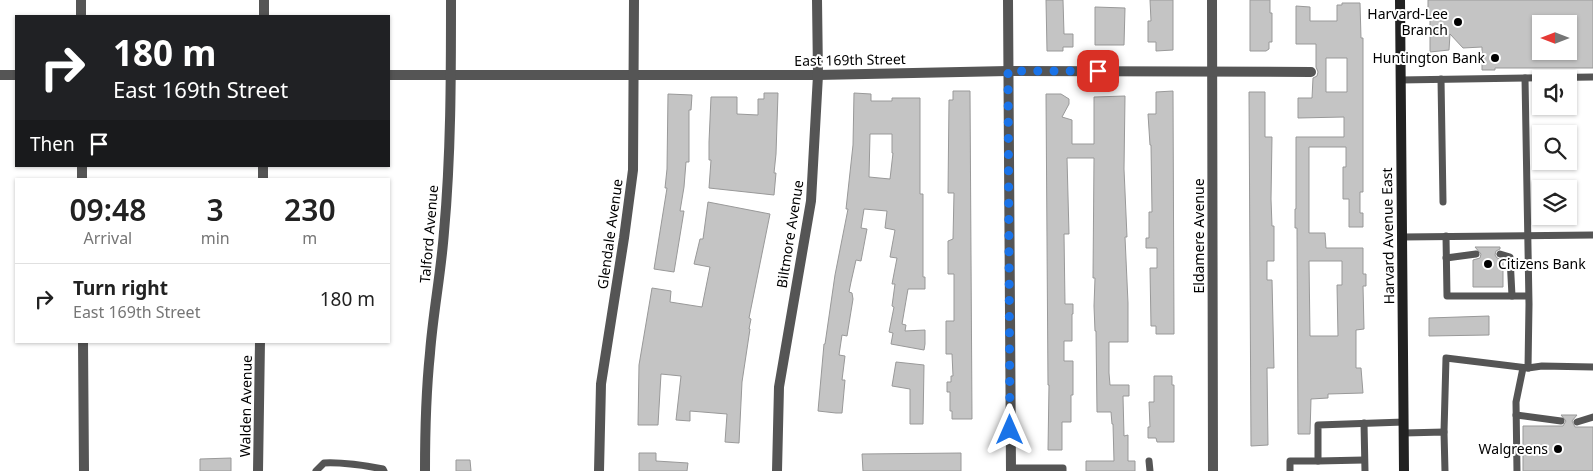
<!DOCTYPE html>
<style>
body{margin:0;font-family:"Noto Sans",sans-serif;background:#f6f6f6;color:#222;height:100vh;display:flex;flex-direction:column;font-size:19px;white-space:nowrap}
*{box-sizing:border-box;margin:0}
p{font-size:16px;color:#767676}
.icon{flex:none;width:28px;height:28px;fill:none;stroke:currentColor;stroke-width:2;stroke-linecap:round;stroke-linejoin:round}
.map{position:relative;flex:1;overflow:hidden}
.sheet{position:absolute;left:15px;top:178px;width:375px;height:165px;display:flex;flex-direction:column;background:#fff;border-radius:0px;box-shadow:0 1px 4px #0004}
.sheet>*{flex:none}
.guide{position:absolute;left:15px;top:15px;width:375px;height:152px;border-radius:0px;box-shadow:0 1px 4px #0004;background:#202124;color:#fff;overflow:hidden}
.needle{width:32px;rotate:270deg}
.tools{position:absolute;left:1532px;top:15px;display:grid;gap:10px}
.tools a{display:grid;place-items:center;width:45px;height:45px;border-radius:0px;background:#fff;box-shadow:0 1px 4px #0004;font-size:25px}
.pin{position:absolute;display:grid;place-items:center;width:42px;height:42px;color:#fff;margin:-21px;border-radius:10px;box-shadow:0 2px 8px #0006}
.me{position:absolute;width:55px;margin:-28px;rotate:0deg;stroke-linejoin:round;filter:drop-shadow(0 0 4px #0008)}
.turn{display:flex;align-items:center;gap:18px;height:105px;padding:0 15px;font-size:22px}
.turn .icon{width:65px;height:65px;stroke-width:2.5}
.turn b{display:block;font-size:35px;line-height:42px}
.then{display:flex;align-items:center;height:48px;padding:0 15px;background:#0003;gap:10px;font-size:19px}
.eta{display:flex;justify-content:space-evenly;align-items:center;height:85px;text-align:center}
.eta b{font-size:30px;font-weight:600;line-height:35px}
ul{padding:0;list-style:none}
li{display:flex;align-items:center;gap:15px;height:70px;padding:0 15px;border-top:1px solid #e0e0e0}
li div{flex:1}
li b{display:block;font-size:19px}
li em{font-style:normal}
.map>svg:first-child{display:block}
</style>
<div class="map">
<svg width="1593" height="471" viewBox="0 0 1593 471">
<rect width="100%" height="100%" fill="#fff"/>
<g fill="#c4c4c4" stroke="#999" fill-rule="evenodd">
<path d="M 1046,0 L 1063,0 L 1064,34 L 1073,34 L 1073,47 L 1063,47 L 1063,51 L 1047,51 Z"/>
<path d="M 1150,0 L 1173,0 L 1173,50 L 1156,51 L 1156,42 L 1148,42 L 1148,21 L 1151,21 Z"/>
<path d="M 1250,0 L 1270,0 L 1270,13 L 1272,13 L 1272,42 L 1269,42 L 1269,49 L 1266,51 L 1250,51 Z"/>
<path d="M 1428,0 L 1593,0 L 1593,68 L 1495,68 L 1495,70 L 1482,70 L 1482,47 L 1463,48 L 1450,34 L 1449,50 L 1430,52 L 1430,16 L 1428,14 ZM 1541,24 L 1569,24 L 1569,51 L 1541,51 Z"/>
<path d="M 1342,3 L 1360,3 L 1361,38 L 1363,38 L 1363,192 L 1360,192 L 1360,213 L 1363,213 L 1363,227 L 1349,227 L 1349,199 L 1343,199 L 1343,167 L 1346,167 L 1346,147 L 1309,147 L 1309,233 L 1325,233 L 1326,248 L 1363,248 L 1363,274 L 1366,274 L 1366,286 L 1363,286 L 1364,329 L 1356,330 L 1356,368 L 1361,368 L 1363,393 L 1328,394 L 1328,398 L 1311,399 L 1310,434 L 1298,434 L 1297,228 L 1295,228 L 1295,209 L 1296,209 L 1296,137 L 1344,137 L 1344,117 L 1298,118 L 1298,98 L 1312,98 L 1313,78 L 1317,76 L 1318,72 L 1316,67 L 1316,44 L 1296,44 L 1296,6 L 1310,7 L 1310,21 L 1337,21 L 1337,5 L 1342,5 ZM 1326,58 L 1347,58 L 1347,92 L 1326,92 ZM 1309,261 L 1342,261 L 1342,285 L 1337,285 L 1338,336 L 1310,336 Z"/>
<path d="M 1095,7 L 1125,8 L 1124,45 L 1095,45 Z"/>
<path d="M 953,91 L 970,91 L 972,419 L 952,419 L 952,411 L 950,411 L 950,392 L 947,392 L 947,382 L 951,382 L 951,376 L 953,376 L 952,354 L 946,354 L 946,321 L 954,321 L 954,274 L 948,274 L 948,241 L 953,239 L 954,193 L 948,193 L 949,100 L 953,100 Z"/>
<path d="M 1173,91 L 1174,334 L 1156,334 L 1156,326 L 1151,326 L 1150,268 L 1157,268 L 1157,248 L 1146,248 L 1146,238 L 1149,238 L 1149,212 L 1152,212 L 1151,145 L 1150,145 L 1148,114 L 1156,114 L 1156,92 Z"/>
<path d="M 1249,92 L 1265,92 L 1265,137 L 1272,137 L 1271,199 L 1272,226 L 1274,226 L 1274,261 L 1267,261 L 1267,280 L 1272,280 L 1274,368 L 1267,368 L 1268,445 L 1251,446 Z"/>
<path d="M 764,93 L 778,93 L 776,154 L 774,173 L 776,173 L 774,195 L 709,188 L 711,160 L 709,160 L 709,142 L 711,97 L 737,97 L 737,114 L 758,115 L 758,99 L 764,99 Z"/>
<path d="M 854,93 L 871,94 L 871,101 L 892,101 L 892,98 L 920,98 L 920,194 L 923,194 L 923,277 L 925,277 L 925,289 L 908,289 L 902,324 L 906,325 L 905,331 L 925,330 L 925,344 L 924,350 L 891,344 L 893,333 L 889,332 L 894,307 L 892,306 L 895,284 L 892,284 L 897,258 L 890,257 L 895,230 L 885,228 L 887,211 L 864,209 L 861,228 L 867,229 L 861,261 L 856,260 L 851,282 L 849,292 L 852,293 L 853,299 L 847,336 L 842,335 L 839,355 L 845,356 L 842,380 L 845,380 L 842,413 L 836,413 L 818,411 L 824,344 L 825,344 L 835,275 L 848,209 L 846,209 L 853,145 ZM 870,134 L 892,134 L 892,153 L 893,153 L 890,179 L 869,177 Z"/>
<path d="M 668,94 L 692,95 L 691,110 L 689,110 L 689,162 L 686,162 L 684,187 L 680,211 L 684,211 L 674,272 L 654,269 L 667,188 L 665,188 L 667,169 Z"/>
<path d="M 1046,94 L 1061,94 L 1069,99 L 1069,104 L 1062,117 L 1072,120 L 1072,144 L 1094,144 L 1094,97 L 1125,96 L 1124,169 L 1127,237 L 1125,237 L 1128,303 L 1128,342 L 1109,342 L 1109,373 L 1110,385 L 1129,385 L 1129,396 L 1123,396 L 1124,436 L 1128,435 L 1128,461 L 1135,461 L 1135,471 L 1086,471 L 1086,461 L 1114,461 L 1113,424 L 1112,424 L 1111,412 L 1097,412 L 1096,331 L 1095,331 L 1094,306 L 1095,278 L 1093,278 L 1094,158 L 1067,158 L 1069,234 L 1064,234 L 1065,304 L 1073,304 L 1073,314 L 1072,314 L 1072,341 L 1064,341 L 1064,361 L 1073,361 L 1073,395 L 1071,395 L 1071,422 L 1062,422 L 1062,450 L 1048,450 L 1049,385 L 1048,385 Z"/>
<path d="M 708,202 L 770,214 L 749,318 L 751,319 L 749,329 L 750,329 L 742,382 L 739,443 L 725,442 L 727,414 L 690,411 L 690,421 L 676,420 L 681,376 L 661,374 L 658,425 L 638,425 L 639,365 L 652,288 L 671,291 L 670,302 L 702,307 L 710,267 L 694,264 L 700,239 L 703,239 Z"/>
<path d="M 1475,247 L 1500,247 L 1500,249 L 1496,251 L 1495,255 L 1497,258 L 1503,260 L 1503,287 L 1473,287 L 1473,260 L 1480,258 L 1481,254 Z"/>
<path d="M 1489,316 L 1489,335 L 1429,336 L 1429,318 Z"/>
<path d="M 896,362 L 924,365 L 923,424 L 910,424 L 910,389 L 892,386 Z"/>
<path d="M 1154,376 L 1172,376 L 1172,385 L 1174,385 L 1174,442 L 1157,442 L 1156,438 L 1148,438 L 1148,427 L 1150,427 L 1149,402 L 1154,402 Z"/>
<path d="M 1561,415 L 1577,415 L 1572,421 L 1575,427 L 1593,427 L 1593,471 L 1523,471 L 1523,426 L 1563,426 L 1566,421 Z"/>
<path d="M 639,453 L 656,453 L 656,461 L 688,463 L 687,471 L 639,471 Z"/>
<path d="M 961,453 L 961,471 L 863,471 L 862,454 Z"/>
<path d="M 231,458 L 231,471 L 200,471 L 200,459 Z"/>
<path d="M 456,460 L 470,460 L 471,471 L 456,471 Z"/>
</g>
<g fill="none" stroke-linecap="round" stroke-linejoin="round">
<g stroke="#555" stroke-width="7">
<path d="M 1441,79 L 1443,202"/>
<path d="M 1400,80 L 1593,77"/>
<path d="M 1446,236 L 1447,296 L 1528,296"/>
<path d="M 1402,237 L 1593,235"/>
<path d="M 1500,254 L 1510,257 L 1512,296"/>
<path d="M 1446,258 L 1476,254"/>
<path d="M 1528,368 L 1542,366 L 1593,367"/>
<path d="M 1516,415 L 1561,421"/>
<path d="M 1577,422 L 1593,417"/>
<path d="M 1364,423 L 1365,471"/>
<path d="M 1444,432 L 1446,358 L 1528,368 L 1529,304 L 1525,78"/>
<path d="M 1404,433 L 1444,432 L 1445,471"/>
<path d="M 1149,461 L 1150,471"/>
<path d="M 1318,461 L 1364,460"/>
<path d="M 1011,468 L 1063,468 L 1063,471"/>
<path d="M 316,471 L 324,463 C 344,462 362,465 383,469 L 384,471"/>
<path d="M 1290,471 L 1290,461 L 1318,461 L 1318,425 L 1404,422"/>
<path d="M 1517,471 L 1516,402 L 1523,368"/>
</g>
<g stroke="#555" stroke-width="10">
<path d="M 81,0 L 81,16"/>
<path d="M 264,0 L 264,16"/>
<path d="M 1008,0 L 1011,471"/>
<path d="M 1212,0 L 1213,471"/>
<path d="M 0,75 L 16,75"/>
<path d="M 389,75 L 818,75 L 1008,71 L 1311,72"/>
<path d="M 82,166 L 82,179"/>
<path d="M 263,179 L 263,166"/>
<path d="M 83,341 L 84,471"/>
<path d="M 258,471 L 260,341"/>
<path d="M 425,471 C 425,432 426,392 430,353 C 433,313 441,273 444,232 C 451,155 451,77 451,0"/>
<path d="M 599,471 L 601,384 L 624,238 L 633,170 L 634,0"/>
<path d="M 777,471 L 779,387 L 811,201 L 818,75 L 817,0"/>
</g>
<path stroke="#222" stroke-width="10" d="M 1400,0 L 1404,471"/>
</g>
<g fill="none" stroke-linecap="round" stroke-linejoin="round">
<path stroke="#1a73e8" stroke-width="9" stroke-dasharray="0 16.2" d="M 1010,430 L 1008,71 L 1098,71"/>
</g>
<g fill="#000" stroke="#fff" stroke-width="2">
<circle cx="1458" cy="22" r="5"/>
<circle cx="1495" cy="58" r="5"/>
<circle cx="1488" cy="264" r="5"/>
<circle cx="1558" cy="449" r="5"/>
</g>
<g text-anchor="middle" stroke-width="4" stroke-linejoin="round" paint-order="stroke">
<g font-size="14" fill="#000" stroke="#fff" text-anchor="end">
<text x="1448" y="19">Harvard-Lee<tspan x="1448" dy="16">Branch</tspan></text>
<text x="1485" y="63">Huntington Bank</text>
<text x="1498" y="269" text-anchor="start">Citizens Bank</text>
<text x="1548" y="454">Walgreens</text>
</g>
<g font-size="14" fill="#000" stroke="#fff">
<text transform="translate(850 60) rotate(-1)" y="5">East 169th Street</text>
<text transform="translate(429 234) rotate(-85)" y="5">Talford Avenue</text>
<text transform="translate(610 234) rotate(-82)" y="5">Glendale Avenue</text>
<text transform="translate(790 234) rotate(-81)" y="5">Biltmore Avenue</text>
<text transform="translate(1199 236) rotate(-90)" y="5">Eldamere Avenue</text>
<text transform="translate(1388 236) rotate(-91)" y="5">Harvard Avenue East</text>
<text transform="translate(246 406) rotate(-89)" y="5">Walden Avenue</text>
</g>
</g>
</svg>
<div class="tools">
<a><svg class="needle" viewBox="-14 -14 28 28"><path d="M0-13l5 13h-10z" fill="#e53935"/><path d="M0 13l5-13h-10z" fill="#767676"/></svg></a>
<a><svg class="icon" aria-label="sound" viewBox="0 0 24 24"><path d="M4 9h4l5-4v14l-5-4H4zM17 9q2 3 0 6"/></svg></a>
<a><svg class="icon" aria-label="search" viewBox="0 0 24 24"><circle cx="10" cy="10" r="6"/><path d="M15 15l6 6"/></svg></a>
<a><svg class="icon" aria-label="layers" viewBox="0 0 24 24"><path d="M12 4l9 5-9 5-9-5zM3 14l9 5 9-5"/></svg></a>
</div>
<div class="pin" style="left:1098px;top:71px;background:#d93025"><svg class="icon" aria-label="arrive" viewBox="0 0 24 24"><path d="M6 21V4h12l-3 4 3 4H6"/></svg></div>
<svg class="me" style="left:1010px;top:430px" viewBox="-20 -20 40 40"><path d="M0-17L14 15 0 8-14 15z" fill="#1a73e8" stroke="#fff" stroke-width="4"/></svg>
<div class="guide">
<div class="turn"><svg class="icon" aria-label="right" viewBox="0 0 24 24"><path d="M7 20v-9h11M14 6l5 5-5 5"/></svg><div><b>180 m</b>East 169th Street</div></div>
<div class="then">Then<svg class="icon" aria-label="arrive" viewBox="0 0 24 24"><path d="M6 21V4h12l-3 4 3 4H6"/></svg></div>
</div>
<section class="sheet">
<div class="eta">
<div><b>09:48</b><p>Arrival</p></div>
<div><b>3</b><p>min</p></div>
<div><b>230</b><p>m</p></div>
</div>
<ul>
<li><svg class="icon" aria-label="right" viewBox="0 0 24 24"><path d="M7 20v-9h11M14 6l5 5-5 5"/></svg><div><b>Turn right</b><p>East 169th Street</p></div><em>180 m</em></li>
</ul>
</section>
</div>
